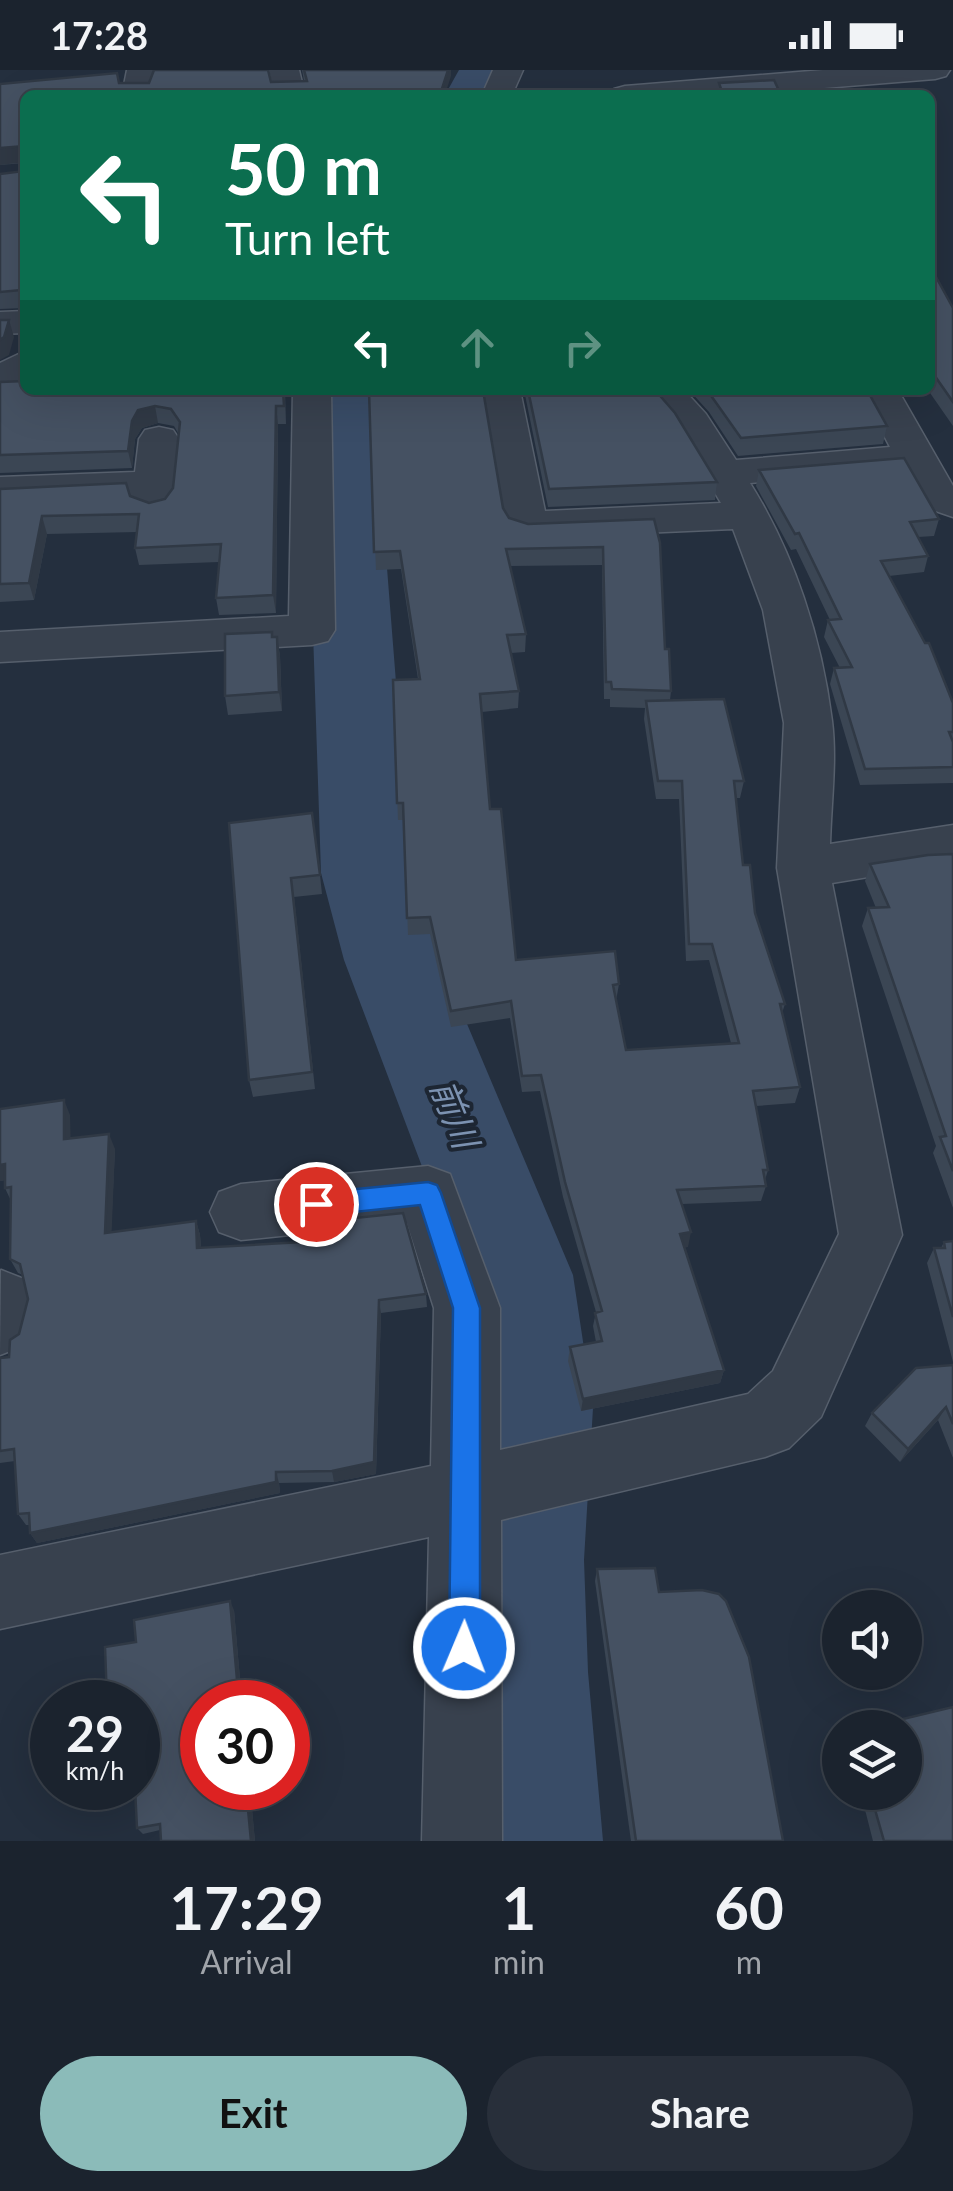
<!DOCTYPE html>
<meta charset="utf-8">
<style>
body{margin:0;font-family:Lato,"Noto Sans JP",sans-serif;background:#282f3a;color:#f1f3f6;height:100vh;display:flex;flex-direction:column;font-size:38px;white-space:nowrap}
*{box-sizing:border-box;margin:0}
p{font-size:32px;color:#a0a4aa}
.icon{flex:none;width:55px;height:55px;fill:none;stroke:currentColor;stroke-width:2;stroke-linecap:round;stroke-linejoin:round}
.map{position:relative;height:1771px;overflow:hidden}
.sheet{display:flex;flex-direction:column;background:#1b232e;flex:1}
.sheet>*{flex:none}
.banner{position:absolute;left:20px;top:20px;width:915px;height:305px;border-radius:15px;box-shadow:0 10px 40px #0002,0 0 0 2px #39404a;background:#0b6e4f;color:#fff;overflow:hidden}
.fabs{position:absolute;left:822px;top:1520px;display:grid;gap:20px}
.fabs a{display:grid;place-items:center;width:100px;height:100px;border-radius:50%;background:#1b232e;box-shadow:0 10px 40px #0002,0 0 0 2px #39404a;font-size:50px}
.speed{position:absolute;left:30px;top:1610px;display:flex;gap:20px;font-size:50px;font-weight:700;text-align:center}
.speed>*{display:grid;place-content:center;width:130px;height:130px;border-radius:50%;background:#1b232e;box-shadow:0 10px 40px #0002,0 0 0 2px #39404a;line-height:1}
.speed small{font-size:25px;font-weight:400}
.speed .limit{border:15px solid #d22;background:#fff;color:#111}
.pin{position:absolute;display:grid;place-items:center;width:85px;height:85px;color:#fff;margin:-42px;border:5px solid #fff;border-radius:50%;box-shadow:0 2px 10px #0007}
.me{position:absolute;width:110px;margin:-55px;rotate:1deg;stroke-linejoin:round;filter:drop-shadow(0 0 8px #0008)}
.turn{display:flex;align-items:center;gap:35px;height:210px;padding:0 40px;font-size:45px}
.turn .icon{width:130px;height:130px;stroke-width:2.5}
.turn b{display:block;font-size:70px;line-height:85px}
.lanes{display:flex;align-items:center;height:95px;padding:0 40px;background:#0003;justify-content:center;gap:50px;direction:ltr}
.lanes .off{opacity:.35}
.eta{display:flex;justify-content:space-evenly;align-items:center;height:170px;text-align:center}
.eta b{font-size:60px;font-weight:700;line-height:70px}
.button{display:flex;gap:20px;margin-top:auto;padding:20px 40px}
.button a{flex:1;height:115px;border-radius:60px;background:#8bbbb9;color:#111;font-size:40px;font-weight:700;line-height:115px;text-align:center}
.button a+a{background:#282f3a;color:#f1f3f6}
.status{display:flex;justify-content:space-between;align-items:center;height:70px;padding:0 50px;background:#1b232e;direction:ltr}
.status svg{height:28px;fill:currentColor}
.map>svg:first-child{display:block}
</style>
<div class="status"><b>17:28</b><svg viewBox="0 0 49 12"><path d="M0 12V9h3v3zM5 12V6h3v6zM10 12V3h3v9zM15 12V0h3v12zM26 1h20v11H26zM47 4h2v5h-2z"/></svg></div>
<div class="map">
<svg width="953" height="1771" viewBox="0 0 953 1771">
<rect width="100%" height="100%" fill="#242f3e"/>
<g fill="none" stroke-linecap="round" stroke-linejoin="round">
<g fill="#394c67" fill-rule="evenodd">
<path d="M 459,0 L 511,0 L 497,25 L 445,25 Z"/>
<path d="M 305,320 L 373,320 L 411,803 L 440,890 L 573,1205 L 593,1338 L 584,1490 L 588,1602 L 603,1771 L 465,1771 L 458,1602 L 460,1490 L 475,1338 L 463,1205 L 344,890 L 321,803 Z"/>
</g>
<g stroke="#565f6c" stroke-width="3">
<g id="minor">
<path d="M 127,0 L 157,0 L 152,25 L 122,25 Z"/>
<path d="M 269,0 L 299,0 L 305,25 L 275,25 Z"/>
<path d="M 493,0 L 523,0 L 512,25 L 482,25 Z"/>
<path d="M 823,0 L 950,0 L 946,6 L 935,9 L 737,25 L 610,25 L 614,19 L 625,16 Z"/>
<path d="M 25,241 L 25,263 L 0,264 L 0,242 Z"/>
<path d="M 25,281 L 25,310 L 0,323 L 0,293 Z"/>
<path d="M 293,320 L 331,320 L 335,560 L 328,571 L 312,575 L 0,592 L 0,562 L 289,546 Z"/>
<path d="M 482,320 L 520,320 L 545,441 L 721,433 L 676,358 L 643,320 L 684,320 L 706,344 L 736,390 L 890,377 L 860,320 L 898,320 L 953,416 L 953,447 L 924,437 L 903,400 L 750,413 C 794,483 822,569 832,651 C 837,691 831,734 830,774 L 953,755 L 953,793 L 832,813 L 902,1165 L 821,1347 L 789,1378 L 765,1387 L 501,1450 L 502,1771 L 422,1771 L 429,1467 L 0,1559 L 0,1485 L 431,1396 L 434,1238 L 407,1153 L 241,1170 L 219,1162 L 210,1142 L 219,1122 L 241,1114 L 428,1096 L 450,1104 L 500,1238 L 500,1380 L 748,1324 L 773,1301 L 839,1164 L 777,798 L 784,653 L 763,540 L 733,459 L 527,468 L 512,464 L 506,455 Z"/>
<path d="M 159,357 L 173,360 L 179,369 L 173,434 L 167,443 L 152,447 L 137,443 L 132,427 L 0,433 L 0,407 L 135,402 L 139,369 L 145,360 Z"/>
<path d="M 1,1200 L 24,1209 C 35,1234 34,1250 23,1276 L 0,1285 Z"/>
</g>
</g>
<use href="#minor" fill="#38414e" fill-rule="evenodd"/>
</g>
<g fill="#3b4654" fill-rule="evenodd">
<path d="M 302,0 L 451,0 L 451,6 L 25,25 L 25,238 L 0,239 L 0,104 L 24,101 L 24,93 L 0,95 L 0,14 L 304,11 Z"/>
<path d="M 930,196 L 953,238 L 953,356 L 928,320 L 930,320 Z"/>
<path d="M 0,312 L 285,320 L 286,354 L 278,354 L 276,543 L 219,545 L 216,528 L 219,492 L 139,495 L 135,478 L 137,462 L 47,464 L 34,530 L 0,532 L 0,419 L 130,426 L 149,433 L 165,429 L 173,418 L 178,363 L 174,356 L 158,353 L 142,358 L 135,369 L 132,398 L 0,403 Z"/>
<path d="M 369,320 L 503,438 L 509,448 L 528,454 L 654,449 L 665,579 L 671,621 L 670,630 L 744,711 L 740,728 L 736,728 L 743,795 L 755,843 L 785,934 L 782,943 L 800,1017 L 795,1033 L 756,1036 L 768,1100 L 765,1110 L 766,1116 L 761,1131 L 682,1134 L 688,1177 L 684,1177 L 724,1300 L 720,1313 L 581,1341 L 568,1291 L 570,1277 L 596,1272 L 593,1256 L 596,1242 L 563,1127 L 540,1021 L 522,1022 L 510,948 L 451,957 L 430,864 L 408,865 L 404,750 L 398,750 L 393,610 L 418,609 L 401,499 L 376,500 ZM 602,495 L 604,629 L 610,629 L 610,637 L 645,638 L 644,649 L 656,729 L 679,729 L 686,891 L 709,890 L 731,973 L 626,980 L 616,931 L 619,914 L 516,890 L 490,739 L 482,642 L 518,638 L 519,621 L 511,583 L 525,582 L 526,564 L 510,496 Z"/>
<path d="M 524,320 L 655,320 L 717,412 L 715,430 L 548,437 Z"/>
<path d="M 689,320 L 867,320 L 887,356 L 883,374 L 738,386 L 709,342 Z"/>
<path d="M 759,400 L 939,449 L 934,466 L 918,467 L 928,486 L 924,502 L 889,506 L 953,633 L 953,713 L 860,715 L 830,614 L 834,598 L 840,598 L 824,567 L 828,550 L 830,550 L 796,479 L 791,480 L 756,416 Z"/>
<path d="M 273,567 L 277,567 L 280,586 L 282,641 L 228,645 L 225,626 Z"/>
<path d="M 229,753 L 320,805 L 322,824 L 294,827 L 315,1019 L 253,1027 L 249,1010 Z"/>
<path d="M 953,784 L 953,1138 L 933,1083 L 936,1076 L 862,856 L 868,838 L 876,838 L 865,811 L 870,794 Z"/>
<path d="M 0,1039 L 70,1045 L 70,1068 L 115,1079 L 111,1162 L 196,1151 L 200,1165 L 201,1177 L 426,1224 L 427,1237 L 381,1243 L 376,1404 L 334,1412 L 279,1413 L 280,1423 L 37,1473 L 30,1463 L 29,1455 L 26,1455 L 18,1444 L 15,1391 L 0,1393 L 0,1288 L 9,1287 L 19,1264 L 28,1229 L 23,1205 L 18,1203 L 10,1189 L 11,1131 L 5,1118 L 5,1110 L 0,1111 Z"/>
<path d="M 953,1171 L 953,1292 L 927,1193 L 934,1178 L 941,1178 L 944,1172 Z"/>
<path d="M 953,1295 L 953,1388 L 938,1350 L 900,1392 L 865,1356 L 872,1343 Z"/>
<path d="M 597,1499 L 659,1522 L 783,1771 L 631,1771 L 595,1511 Z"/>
<path d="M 234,1540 L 242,1632 L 202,1632 L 202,1718 L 250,1718 L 255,1771 L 160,1760 L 143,1764 L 137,1758 L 138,1632 L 109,1632 L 107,1631 L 136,1572 Z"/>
<path d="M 953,1637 L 953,1771 L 873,1771 L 861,1724 L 862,1722 L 905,1722 L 905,1658 L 875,1658 L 878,1655 Z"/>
</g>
<g fill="#303945">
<path d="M 448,0 L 451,0 L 451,6 L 445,25 L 440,25 Z"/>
<path d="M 24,76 L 25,92 L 0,95 L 0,78 Z"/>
<path d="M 9,250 L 14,267 L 9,285 L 0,290 L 0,270 Z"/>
<path d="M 155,336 L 158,353 L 142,358 L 135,369 L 132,398 L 128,381 L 132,351 L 138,340 Z"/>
<path d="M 276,336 L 278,354 L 276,543 L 273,525 Z"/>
<path d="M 42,446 L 47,464 L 34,530 L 29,513 Z"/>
<path d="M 277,567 L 280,586 L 282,641 L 279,622 Z"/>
<path d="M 64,1030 L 70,1045 L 71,1084 L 64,1069 Z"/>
<path d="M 109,1064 L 115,1079 L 111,1177 L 105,1163 Z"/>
<path d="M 5,1094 L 12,1109 L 0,1111 L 0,1095 Z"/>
<path d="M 196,1151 L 200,1165 L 202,1191 L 197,1178 Z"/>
<path d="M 691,1162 L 688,1177 L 677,1179 L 680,1164 Z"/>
<path d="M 379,1230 L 381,1243 L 376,1404 L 334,1412 L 332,1401 Z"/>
<path d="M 724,1300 L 720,1313 L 581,1341 L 583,1329 Z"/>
<path d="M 946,1337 L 938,1350 L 900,1392 L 908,1379 Z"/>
<path d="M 276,1402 L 279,1413 L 280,1423 L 37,1473 L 30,1463 Z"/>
<path d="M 230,1531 L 234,1540 L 242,1632 L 239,1632 Z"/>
<path d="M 246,1718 L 250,1718 L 255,1771 L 251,1771 Z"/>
</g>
<g fill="#455162" stroke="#303945" stroke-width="2.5">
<path d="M 154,0 L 268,0 L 271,12 L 307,11 L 304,0 L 448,0 L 440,25 L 25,25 L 25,232 L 21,220 L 0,222 L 0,104 L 24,101 L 24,76 L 0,78 L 0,14 L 117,3 L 119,13 L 149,13 Z"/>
<path d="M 774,10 L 781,25 L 723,25 L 719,13 Z"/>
<path d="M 930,196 L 953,238 L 953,332 L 930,299 Z"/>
<path d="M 0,250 L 9,250 L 4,267 L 0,270 Z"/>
<path d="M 25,311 L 25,320 L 283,320 L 284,336 L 276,336 L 273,525 L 216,528 L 221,474 L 135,478 L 139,444 L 42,446 L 29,513 L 0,514 L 0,419 L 126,413 L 130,426 L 149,433 L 165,429 L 173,418 L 180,352 L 171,339 L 155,336 L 138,340 L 132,351 L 128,381 L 0,385 L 0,312 Z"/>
<path d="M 369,320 L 483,320 L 503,438 L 509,448 L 528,454 L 654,449 L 660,473 L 665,579 L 669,579 L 671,621 L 612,619 L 611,612 L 606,612 L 603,477 L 506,479 L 526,564 L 507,565 L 519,621 L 480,624 L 490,739 L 501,739 L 516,890 L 615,881 L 619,914 L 613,915 L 626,980 L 739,973 L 712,874 L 689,874 L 682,711 L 658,711 L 646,631 L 724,629 L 744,711 L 734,711 L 743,795 L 750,795 L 755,843 L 785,934 L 780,934 L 800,1017 L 753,1021 L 768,1100 L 763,1100 L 766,1116 L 677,1120 L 691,1162 L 680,1164 L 724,1300 L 583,1329 L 570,1277 L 602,1271 L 595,1243 L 602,1241 L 565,1112 L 541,1005 L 522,1006 L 511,931 L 451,941 L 430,847 L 407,848 L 403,733 L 397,733 L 393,610 L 420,609 L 400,481 L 374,482 Z"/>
<path d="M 528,320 L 655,320 L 675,343 L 717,412 L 549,419 Z"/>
<path d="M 707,320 L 867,320 L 887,356 L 741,368 Z"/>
<path d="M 904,388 L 939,449 L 910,452 L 928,486 L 881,491 L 925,573 L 929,573 L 953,633 L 953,662 L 949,662 L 953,672 L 953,697 L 865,699 L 834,598 L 852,597 L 828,550 L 841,549 L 799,463 L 795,464 L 759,400 Z"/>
<path d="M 272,562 L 272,567 L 277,567 L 279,622 L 225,626 L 225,564 Z"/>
<path d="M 312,743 L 320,805 L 291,808 L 312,1002 L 249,1010 L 229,753 Z"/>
<path d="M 953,784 L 953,1101 L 940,1067 L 946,1066 L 868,838 L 889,837 L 870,794 L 928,785 Z"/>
<path d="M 64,1030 L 64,1069 L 109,1064 L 105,1163 L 196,1151 L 197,1178 L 337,1170 L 335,1150 L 403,1143 L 426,1224 L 379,1230 L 374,1392 L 332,1401 L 276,1402 L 276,1412 L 30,1463 L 29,1443 L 18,1444 L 14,1379 L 0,1381 L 0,1288 L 9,1287 L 10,1270 L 19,1264 L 28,1229 L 20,1194 L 10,1189 L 11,1117 L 5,1118 L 5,1094 L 0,1095 L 0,1039 Z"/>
<path d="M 953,1171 L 953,1247 L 934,1178 L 945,1178 L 944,1172 Z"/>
<path d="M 953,1295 L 953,1354 L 946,1337 L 908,1379 L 872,1343 L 916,1298 Z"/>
<path d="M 655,1498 L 659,1522 L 702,1520 L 719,1524 L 726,1531 L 749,1587 L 783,1771 L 636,1771 L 597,1499 Z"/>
<path d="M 230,1531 L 239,1632 L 202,1632 L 202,1718 L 246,1718 L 251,1771 L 161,1771 L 160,1754 L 137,1758 L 135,1718 L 138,1718 L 138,1632 L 131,1632 L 131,1626 L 107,1631 L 105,1577 L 136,1572 L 134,1550 Z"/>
<path d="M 953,1637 L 953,1771 L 884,1771 L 870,1722 L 905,1722 L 905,1658 L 879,1658 L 878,1655 Z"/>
</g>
<path fill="#1a73e8" stroke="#114b97" stroke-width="2.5" d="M 428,1112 L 437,1115 L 441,1123 L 480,1238 L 480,1578 L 475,1589 L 464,1594 L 453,1589 L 449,1578 L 453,1238 L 420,1135 L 316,1146 L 307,1143 L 303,1134 L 307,1126 L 316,1123 Z"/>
<g text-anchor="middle" stroke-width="8" stroke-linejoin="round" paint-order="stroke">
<g font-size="35" font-style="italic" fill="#7c92b1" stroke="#1d2633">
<text transform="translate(454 1044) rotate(68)" y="12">前川</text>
</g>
</g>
</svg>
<div class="fabs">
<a><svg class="icon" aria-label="sound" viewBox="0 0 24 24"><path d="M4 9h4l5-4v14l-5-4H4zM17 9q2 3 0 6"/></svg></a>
<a><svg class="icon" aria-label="layers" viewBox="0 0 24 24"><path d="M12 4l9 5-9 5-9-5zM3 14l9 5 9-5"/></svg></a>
</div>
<div class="speed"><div>29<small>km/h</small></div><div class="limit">30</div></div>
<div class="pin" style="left:316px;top:1134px;background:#d93025"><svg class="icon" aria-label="arrive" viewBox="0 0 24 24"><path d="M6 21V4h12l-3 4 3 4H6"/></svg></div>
<svg class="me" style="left:464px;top:1578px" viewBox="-20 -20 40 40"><circle r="17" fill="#1a73e8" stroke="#fff" stroke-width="3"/><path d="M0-11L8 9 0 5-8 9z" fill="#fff"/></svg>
<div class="banner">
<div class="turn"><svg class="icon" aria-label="left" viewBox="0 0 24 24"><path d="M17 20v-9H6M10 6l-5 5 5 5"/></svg><div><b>50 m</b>Turn left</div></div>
<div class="lanes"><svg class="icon" aria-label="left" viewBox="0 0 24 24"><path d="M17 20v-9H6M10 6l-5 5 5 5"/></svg><svg class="icon off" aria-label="ahead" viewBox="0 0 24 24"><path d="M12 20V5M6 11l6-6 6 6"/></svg><svg class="icon off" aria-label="right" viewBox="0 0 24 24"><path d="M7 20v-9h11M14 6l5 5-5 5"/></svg></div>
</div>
</div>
<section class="sheet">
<div class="eta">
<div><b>17:29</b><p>Arrival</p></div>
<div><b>1</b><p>min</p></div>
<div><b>60</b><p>m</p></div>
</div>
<div class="button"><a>Exit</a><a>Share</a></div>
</section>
